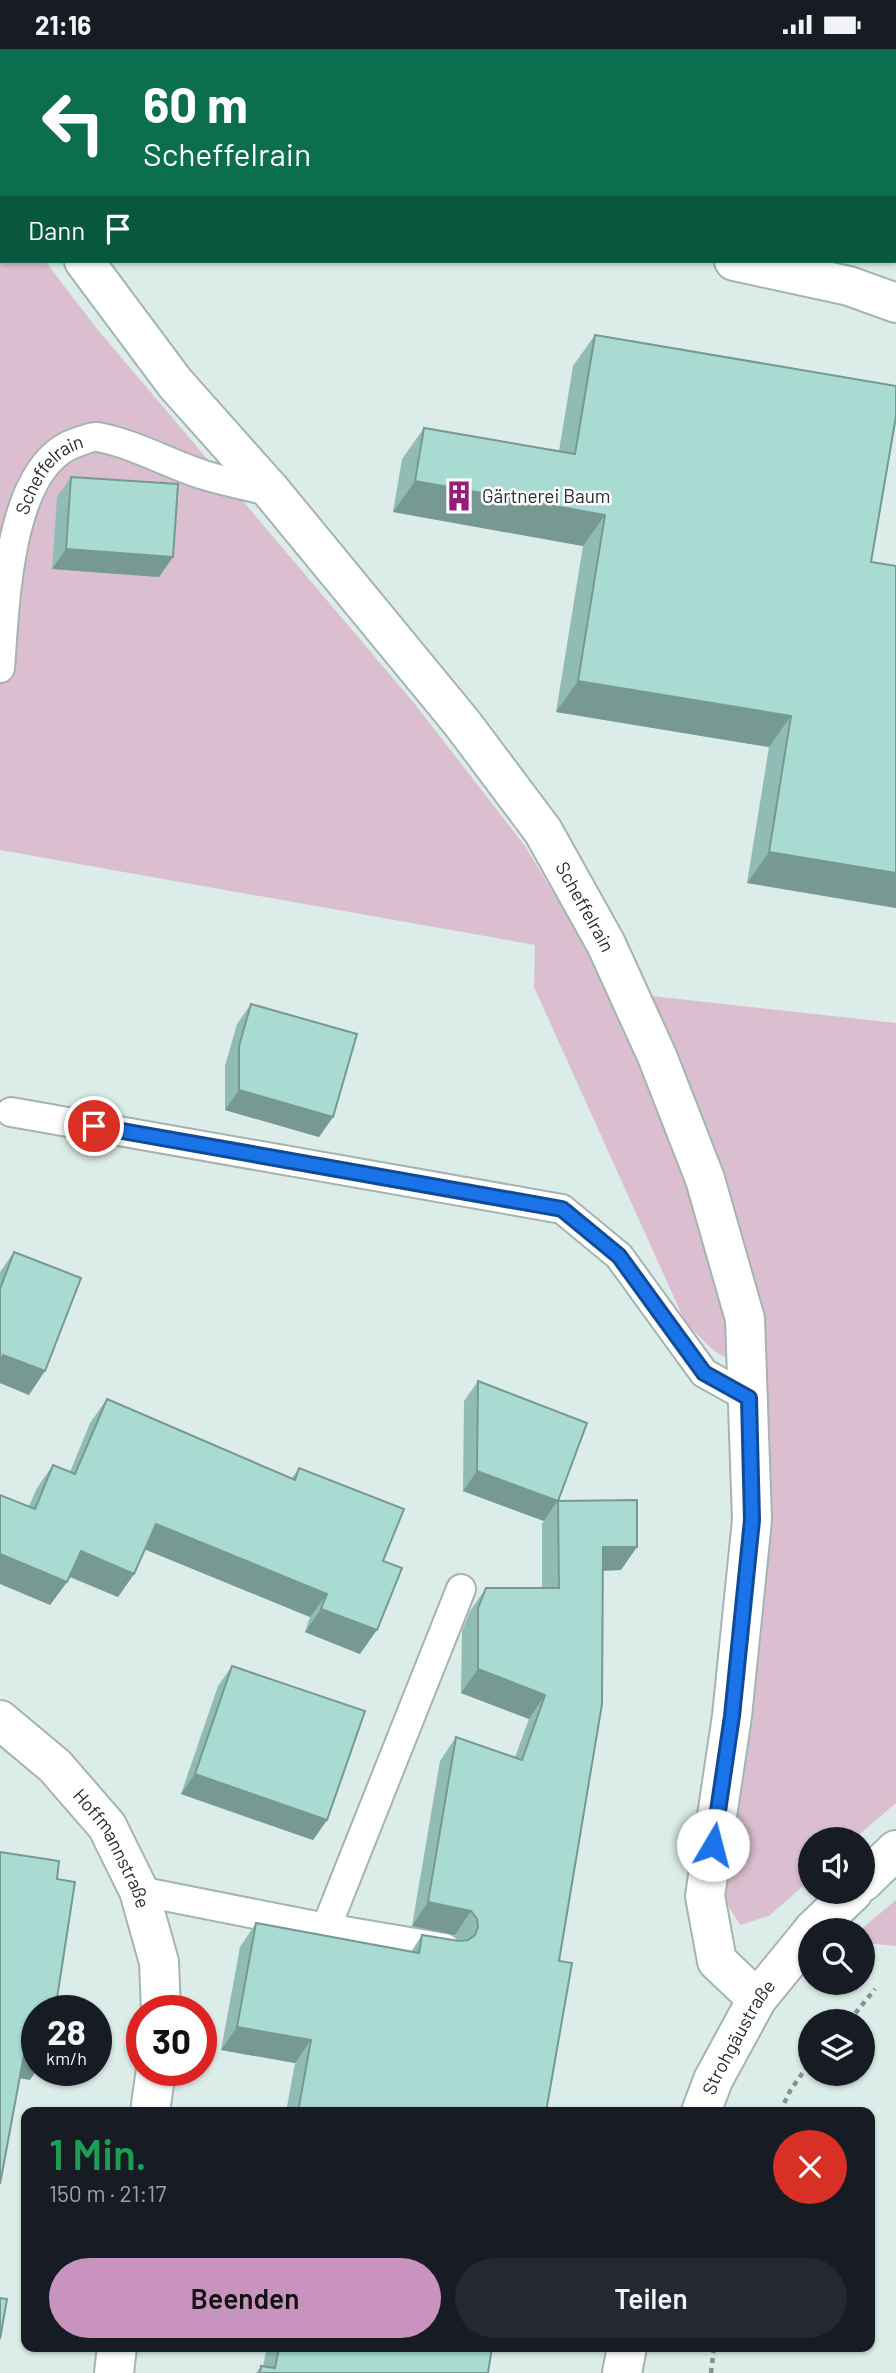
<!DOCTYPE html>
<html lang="de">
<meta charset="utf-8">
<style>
body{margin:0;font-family:Barlow,sans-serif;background:#242831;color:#f1f3f6;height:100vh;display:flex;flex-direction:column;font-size:26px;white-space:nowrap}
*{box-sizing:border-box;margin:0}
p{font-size:23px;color:#9ea1a6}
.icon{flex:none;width:38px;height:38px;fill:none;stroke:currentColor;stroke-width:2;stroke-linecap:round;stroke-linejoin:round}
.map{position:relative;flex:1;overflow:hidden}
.details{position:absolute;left:21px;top:2058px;width:854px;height:245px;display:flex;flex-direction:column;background:#171b24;border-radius:14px;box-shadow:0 2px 5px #0004}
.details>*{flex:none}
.hud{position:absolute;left:0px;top:0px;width:896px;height:214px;box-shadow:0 2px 5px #0004;background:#0b6e4f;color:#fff;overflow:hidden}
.tools{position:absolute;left:798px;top:1778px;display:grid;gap:14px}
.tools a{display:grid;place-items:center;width:77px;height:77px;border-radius:50%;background:#171b24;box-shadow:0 2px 5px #0004;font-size:35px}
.speed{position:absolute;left:21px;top:1946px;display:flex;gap:14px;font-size:35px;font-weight:700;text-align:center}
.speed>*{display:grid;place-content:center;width:91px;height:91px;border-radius:50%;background:#171b24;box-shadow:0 2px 5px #0004;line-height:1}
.speed small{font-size:18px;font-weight:400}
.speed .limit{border:10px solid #d22;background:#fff;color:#111}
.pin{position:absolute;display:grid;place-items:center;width:60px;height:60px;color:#fff;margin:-30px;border:4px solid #fff;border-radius:50%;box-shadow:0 2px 7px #0007}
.me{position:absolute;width:77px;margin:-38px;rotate:8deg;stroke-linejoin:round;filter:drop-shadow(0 0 5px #0008)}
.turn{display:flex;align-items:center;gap:24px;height:147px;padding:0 28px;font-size:32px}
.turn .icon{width:91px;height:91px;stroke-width:2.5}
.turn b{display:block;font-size:49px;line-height:60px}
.then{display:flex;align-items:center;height:66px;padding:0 28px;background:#0003;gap:14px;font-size:26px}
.round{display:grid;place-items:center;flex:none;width:74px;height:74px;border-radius:37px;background:#242831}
.overview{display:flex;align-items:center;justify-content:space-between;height:119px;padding:0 28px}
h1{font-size:42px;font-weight:600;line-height:52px;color:#1e9e55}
.primary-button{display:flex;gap:14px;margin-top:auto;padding:14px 28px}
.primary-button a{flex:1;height:80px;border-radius:42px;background:#c893be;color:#111;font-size:28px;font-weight:600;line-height:80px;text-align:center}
.primary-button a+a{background:#242831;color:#f1f3f6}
.status{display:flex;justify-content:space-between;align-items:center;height:49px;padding:0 35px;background:#171b24;direction:ltr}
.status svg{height:19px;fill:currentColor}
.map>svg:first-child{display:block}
</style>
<div class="status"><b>21:16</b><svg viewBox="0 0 49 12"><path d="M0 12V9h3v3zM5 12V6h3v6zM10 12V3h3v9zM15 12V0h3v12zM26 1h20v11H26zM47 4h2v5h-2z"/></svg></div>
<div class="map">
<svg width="896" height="2324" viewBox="0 0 896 2324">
<rect width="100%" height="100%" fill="#dcede9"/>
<g fill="#dbbfd1">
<path d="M 0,152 L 2,154 L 2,212 L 45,212 L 98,281 L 414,654 L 525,797 L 587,899 L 693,1122 L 733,1290 L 725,1308 C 709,1301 700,1286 686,1275 L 534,938 L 535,896 L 0,801 Z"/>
<path d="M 652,947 L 896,974 L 896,1754 L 854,1790 L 810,1790 L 810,1831 L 769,1867 L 740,1876 L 723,1848 L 769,1426 L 766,1287 L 714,1111 L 661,978 Z"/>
<path d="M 896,1851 L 896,1897 L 863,1894 L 863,1881 L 860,1881 Z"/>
</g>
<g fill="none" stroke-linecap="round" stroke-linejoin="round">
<g stroke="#a4b4b1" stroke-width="32">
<g id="lane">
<path id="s1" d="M 0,619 C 5,559 7,414 78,393 C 84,391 92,387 98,388 C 135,395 169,415 204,426 C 226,433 249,437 272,443"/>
<path d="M 11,1063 L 562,1160 L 619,1207 L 704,1324 L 749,1349"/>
<path d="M 139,1842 L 326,1879 L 445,1899"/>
<path d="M 326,1879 L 461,1540"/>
</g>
</g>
<g stroke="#a4b4b1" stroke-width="42">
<g id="street">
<path id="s2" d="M 84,212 L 175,334 L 272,443 L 462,674 L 543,782 L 606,895 L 657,1007 L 705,1130 L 745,1270 L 752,1471 L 732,1667 L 705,1847 L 717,1912 L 757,1950"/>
<path id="s3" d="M 0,1671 L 55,1717 L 107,1777 L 139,1842 L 159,1913 L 161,1962"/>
<path d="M 150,2063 L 156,2021"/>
<path d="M 114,2324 L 117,2298"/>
</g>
</g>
<g stroke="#a4b4b1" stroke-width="42">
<g id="secondary">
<path d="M 0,98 L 2,98"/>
<path d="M 734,212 L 849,237 L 896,254"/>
<path d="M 863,1833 L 896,1801"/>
<path d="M 813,1881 L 853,1843"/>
<path id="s4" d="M 701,2063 L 713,2031 L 757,1950 L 810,1885"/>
<path d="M 622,2324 L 627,2298"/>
</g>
</g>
<g stroke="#84908d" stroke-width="4.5" stroke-dasharray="5 5" stroke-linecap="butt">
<path d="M 849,1972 L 875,1940"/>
<path d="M 780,2063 L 790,2042 L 810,2013"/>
<path d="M 711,2324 L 714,2298"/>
</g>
<use href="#lane" stroke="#fff" stroke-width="28"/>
<use href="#street" stroke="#fff" stroke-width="38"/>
<use href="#secondary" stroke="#fff" stroke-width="38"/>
</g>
<g fill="#91bcb5">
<path d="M 595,286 L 871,513 L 896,859 L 747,834 L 769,698 L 556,663 L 583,497 L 393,463 L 402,410 L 424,379 L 559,402 L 573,317 Z"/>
<path d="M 71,428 L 173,508 L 159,528 L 52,520 L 57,448 Z"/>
<path d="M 251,955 L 333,1068 L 319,1088 L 225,1061 L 225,1017 L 237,975 Z"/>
<path d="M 14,1203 L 29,1346 L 0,1334 L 0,1223 Z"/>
<path d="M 478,1332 L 544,1472 L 463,1442 L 464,1352 Z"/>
<path d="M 107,1350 L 292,1429 L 299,1419 L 383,1512 L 360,1605 L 305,1583 L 310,1568 L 145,1500 L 134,1525 L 118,1548 L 69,1528 L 67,1533 L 50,1556 L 29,1457 L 37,1439 L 53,1416 L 70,1423 L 90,1374 Z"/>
<path d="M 558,1452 L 621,1521 L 603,1522 L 559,1912 L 546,2063 L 286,2063 L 295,2014 L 221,2001 L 240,1898 L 256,1874 L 411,1903 L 422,1886 L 459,1892 L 455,1886 L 412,1877 L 440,1712 L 456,1688 L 515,1708 L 529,1670 L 461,1644 L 462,1582 L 470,1562 L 486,1539 L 542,1539 L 542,1475 Z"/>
<path d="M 232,1617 L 327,1771 L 313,1791 L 181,1745 L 218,1637 Z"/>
<path d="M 267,2298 L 492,2298 L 488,2324 L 256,2324 L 261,2317 L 263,2317 Z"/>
</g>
<g fill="#769993">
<path d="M 415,432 L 605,466 L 583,497 L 393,463 Z"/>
<path d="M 66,500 L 173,508 L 159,528 L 52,520 Z"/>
<path d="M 578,632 L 791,667 L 769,698 L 556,663 Z"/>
<path d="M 769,803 L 896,824 L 896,859 L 747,834 Z"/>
<path d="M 239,1041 L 333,1068 L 319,1088 L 225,1061 Z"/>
<path d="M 3,1306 L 45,1322 L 29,1346 L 0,1334 L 0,1310 Z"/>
<path d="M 477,1422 L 558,1452 L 544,1472 L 463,1442 Z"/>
<path d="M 156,1475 L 327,1545 L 310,1568 L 139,1498 Z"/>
<path d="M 603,1498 L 637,1498 L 621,1521 L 587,1522 Z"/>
<path d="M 81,1502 L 134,1525 L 118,1548 L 64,1525 Z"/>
<path d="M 0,1505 L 67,1533 L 50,1556 L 0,1535 Z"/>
<path d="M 321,1560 L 377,1581 L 360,1605 L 305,1583 Z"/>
<path d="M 478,1620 L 545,1646 L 529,1670 L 461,1644 Z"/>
<path d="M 195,1725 L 327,1771 L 313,1791 L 181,1745 Z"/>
<path d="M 428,1853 L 471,1862 L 455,1886 L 412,1877 Z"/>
<path d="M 237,1978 L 311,1991 L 295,2014 L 221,2001 Z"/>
<path d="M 25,2000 L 37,2002 L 37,2021 L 30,2031 L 6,2027 Z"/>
</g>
<g fill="#a9dbd2" stroke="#769993" stroke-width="2">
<path d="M 595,286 L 896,337 L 896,367 L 871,513 L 896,517 L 896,824 L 769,803 L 791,667 L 578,632 L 605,466 L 415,432 L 424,379 L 575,405 Z"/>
<path d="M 71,428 L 178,435 L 173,508 L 66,500 Z"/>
<path d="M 251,955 L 357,985 L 333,1068 L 239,1041 L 239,997 Z"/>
<path d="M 14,1203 L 81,1229 L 45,1322 L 3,1306 L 0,1314 L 0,1240 Z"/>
<path d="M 478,1332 L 587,1374 L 558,1452 L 477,1422 Z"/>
<path d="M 107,1350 L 295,1431 L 299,1419 L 404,1460 L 383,1512 L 402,1519 L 377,1581 L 321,1560 L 327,1545 L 156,1475 L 134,1525 L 81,1502 L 67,1533 L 0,1505 L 0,1446 L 35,1460 L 53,1416 L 75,1425 Z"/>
<path d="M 637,1451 L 637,1498 L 603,1498 L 602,1655 L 559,1912 L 572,1914 L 546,2063 L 298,2063 L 311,1991 L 237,1978 L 256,1874 L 419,1904 L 422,1886 L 459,1892 L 468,1891 L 475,1886 L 478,1878 L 477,1870 L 471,1862 L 428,1853 L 456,1688 L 522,1711 L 545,1646 L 478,1620 L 478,1559 L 486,1539 L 559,1539 L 558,1452 Z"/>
<path d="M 232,1617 L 365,1662 L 327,1771 L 195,1725 Z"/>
<path d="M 0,1803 L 59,1812 L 57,1830 L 75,1833 L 55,1962 L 37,1962 L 37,2002 L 25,2000 L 0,2135 Z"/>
<path d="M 0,2249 L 7,2250 L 0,2290 Z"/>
<path d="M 279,2298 L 492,2298 L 488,2324 L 260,2324 L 261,2317 L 275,2319 Z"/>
</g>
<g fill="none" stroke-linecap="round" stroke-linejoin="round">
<g stroke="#114b97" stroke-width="18">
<path id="route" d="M 94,1077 L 562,1160 L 619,1207 L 704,1324 L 749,1349 L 752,1471 L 732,1667 L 713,1796"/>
</g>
<use href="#route" stroke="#1a73e8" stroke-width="12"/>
</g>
<defs>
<g id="building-bare" transform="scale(2.415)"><path d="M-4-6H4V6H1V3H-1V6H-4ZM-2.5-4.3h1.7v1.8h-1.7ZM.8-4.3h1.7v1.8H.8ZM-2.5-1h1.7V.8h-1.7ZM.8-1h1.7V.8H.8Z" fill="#961e7a" stroke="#fff" stroke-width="2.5" paint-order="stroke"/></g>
</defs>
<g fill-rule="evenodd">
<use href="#building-bare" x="459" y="447"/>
</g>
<g text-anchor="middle" stroke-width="5" stroke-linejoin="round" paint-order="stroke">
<g font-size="19" fill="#292f2e" stroke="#fff">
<text dy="7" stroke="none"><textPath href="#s1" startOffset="206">Scheffelrain</textPath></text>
<text dy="7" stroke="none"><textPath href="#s2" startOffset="819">Scheffelrain</textPath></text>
<text dy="7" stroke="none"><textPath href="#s3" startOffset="173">Hoffmannstraße</textPath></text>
<text dy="7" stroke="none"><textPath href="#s4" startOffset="84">Strohgäustraße</textPath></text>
</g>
<g font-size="19" fill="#292f2e" stroke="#fff" text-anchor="start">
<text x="482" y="454">Gärtnerei Baum</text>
</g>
</g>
</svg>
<div class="tools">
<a><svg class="icon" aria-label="sound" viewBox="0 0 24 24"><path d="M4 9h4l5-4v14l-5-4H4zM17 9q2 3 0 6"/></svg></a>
<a><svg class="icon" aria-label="search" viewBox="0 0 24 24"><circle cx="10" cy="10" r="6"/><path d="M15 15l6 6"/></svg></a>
<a><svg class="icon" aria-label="layers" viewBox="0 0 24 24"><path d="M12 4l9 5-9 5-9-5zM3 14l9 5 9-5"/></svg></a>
</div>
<div class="speed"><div>28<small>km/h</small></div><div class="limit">30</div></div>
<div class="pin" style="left:94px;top:1077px;background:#d93025"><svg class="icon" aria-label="arrive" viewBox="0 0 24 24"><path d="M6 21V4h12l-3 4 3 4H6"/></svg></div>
<svg class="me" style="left:713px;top:1796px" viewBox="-20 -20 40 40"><circle r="19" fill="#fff"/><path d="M0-13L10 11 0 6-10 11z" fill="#1a73e8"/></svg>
<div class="hud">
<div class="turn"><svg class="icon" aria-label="left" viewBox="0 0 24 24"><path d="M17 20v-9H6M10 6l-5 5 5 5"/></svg><div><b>60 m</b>Scheffelrain</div></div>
<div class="then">Dann<svg class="icon" aria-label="arrive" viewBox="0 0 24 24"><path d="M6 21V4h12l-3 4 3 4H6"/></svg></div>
</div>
<section class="details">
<div class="overview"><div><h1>1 Min.</h1><p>150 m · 21:17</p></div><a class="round" style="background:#d93025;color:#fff"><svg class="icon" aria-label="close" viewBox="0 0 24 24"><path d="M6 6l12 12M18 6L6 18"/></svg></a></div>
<div class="primary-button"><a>Beenden</a><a>Teilen</a></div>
</section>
</div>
